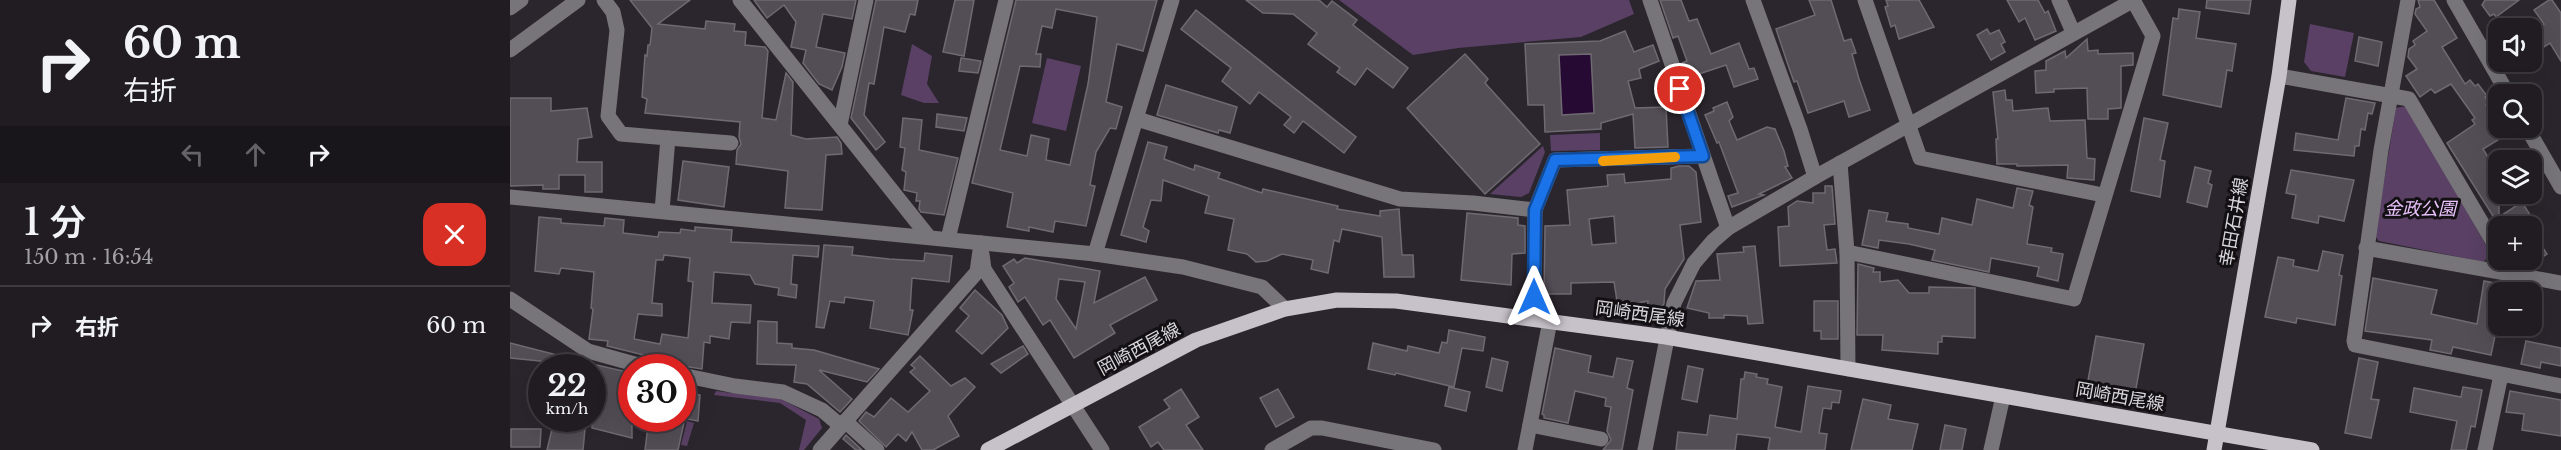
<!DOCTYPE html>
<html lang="ja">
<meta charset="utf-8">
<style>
body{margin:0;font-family:"Libre Baskerville","Noto Sans JP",serif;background:#2d292f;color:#f1f3f6;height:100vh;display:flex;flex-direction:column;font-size:22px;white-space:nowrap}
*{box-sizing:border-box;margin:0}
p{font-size:20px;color:#a2a1a5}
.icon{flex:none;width:33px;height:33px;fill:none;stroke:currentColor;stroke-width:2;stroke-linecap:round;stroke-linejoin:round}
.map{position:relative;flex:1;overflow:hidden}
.drawer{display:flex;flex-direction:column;background:#201c22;width:510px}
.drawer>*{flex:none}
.guide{background:#201c22;color:#f1f3f6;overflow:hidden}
.controls{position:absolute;left:1978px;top:18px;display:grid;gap:12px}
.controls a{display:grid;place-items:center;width:54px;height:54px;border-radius:12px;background:#201c22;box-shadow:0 6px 24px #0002,0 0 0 2px #3d3a40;font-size:30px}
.speed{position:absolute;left:18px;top:354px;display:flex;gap:12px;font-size:30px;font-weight:700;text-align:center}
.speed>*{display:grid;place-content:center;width:78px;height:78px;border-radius:50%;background:#201c22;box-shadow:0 6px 24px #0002,0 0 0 2px #3d3a40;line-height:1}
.speed small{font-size:15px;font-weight:400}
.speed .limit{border:9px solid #d22;background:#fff;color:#111}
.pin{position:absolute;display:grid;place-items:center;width:51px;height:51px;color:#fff;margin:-26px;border:3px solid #fff;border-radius:50%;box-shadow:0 2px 6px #0007}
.me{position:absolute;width:66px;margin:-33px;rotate:0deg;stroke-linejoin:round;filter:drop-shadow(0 0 4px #0008)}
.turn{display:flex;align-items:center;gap:21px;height:126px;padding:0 24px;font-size:27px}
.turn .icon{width:78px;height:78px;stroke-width:2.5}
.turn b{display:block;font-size:42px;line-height:51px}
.lanes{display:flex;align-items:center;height:57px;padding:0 24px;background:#0003;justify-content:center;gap:30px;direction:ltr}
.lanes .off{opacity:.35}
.round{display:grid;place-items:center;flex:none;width:63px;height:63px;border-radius:18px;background:#2d292f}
.summary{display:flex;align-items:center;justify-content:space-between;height:102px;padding:0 24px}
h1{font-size:36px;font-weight:600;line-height:45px}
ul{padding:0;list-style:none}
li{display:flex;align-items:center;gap:18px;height:78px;padding:0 24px;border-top:2px solid #3d3a40}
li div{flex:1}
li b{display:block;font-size:22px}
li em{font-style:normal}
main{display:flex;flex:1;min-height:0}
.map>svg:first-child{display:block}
</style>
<main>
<section class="drawer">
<div class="guide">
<div class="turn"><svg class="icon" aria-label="right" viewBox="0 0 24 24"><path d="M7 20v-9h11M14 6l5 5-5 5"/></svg><div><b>60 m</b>右折</div></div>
<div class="lanes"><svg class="icon off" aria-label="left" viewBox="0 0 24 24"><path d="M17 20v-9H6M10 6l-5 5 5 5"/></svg><svg class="icon off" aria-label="ahead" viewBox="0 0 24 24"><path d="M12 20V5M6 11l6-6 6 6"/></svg><svg class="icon" aria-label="right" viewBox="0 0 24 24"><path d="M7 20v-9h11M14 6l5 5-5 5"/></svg></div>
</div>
<div class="summary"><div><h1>1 分</h1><p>150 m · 16:54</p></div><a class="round" style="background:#d93025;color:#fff"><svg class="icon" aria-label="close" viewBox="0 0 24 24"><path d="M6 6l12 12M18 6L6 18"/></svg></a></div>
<ul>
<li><svg class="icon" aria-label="right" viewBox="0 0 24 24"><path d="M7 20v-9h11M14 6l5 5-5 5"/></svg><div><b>右折</b></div><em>60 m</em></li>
</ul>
</section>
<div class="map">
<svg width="2051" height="450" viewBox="0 0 2051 450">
<rect width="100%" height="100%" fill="#2b262d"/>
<g fill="#594064">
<path d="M 829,0 L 1119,0 L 1124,14 L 1071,37 L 948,48 L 903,55 Z"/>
<path d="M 1800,24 L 1844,33 L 1835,77 L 1801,71 L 1794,62 Z"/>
<path d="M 402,44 L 422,56 L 417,84 L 429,103 L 414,103 L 391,95 Z"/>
<path d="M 537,58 L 571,66 L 556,131 L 522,123 Z"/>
<path d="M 1896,106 L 1980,252 L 1974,262 L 1869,241 L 1865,236 L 1886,108 Z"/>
<path d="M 1090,133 L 1090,150 L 1041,151 L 1040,135 Z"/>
<path d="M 1033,146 L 1035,152 L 1019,193 L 1011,197 L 980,194 Z"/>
<path d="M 206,391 L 271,399 L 309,419 L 312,428 L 294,450 L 289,450 L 296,420 L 270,403 L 204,395 Z"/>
<path d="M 177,421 L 184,423 L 177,446 L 171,445 Z"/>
</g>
<path fill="#270a33" d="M 1081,54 L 1084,113 L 1052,115 L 1049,55 Z"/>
<g fill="#534e56" stroke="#6f6a72" stroke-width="1.5" fill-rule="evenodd">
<path d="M 120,0 L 180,0 L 148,24 L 195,29 L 196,21 L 225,24 L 224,31 L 236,32 L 235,45 L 255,47 L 258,51 L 252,118 L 266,120 L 276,73 L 283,82 L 281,135 L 296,139 L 327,137 L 331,143 L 332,154 L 316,155 L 312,210 L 275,208 L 278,171 L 226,164 L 227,150 L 231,144 L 229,137 L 230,122 L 135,113 L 137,99 L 132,97 L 135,55 L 137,56 L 138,45 L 140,45 L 142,28 Z"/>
<path d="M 244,0 L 346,0 L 342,19 L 313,14 L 306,47 L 335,53 L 332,67 L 322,90 L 309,84 L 293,63 L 296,50 L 281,47 L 286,22 L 274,5 L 257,18 Z"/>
<path d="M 366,0 L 408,0 L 405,15 L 400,14 L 395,32 L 374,27 L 364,84 L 359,83 L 354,115 L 375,142 L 366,150 L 341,118 Z"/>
<path d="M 445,0 L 464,0 L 454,56 L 433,52 Z"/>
<path d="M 506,0 L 647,0 L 633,51 L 607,44 L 596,102 L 612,107 L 606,129 L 600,128 L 586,152 L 580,185 L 585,186 L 576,226 L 545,221 L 543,232 L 519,227 L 519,231 L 497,227 L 503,193 L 462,183 ZM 546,9 L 587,17 L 578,84 L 560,165 L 536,160 L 539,139 L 521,135 L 517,156 L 490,150 L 510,66 L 530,67 L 531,54 L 526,54 L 532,26 L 542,28 Z"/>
<path d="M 736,0 L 809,0 L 817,7 L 822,1 L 847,20 L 843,25 L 898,68 L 883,88 L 857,68 L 845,85 L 827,72 L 830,68 L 798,44 L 807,33 L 783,14 L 753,13 Z"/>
<path d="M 1150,0 L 1171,0 L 1179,21 L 1187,19 L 1201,54 L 1229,43 L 1239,69 L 1244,68 L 1248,79 L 1224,87 L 1216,65 L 1177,78 L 1172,63 L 1177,61 L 1168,36 L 1163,38 Z"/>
<path d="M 1299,0 L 1321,0 L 1334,41 L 1341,39 L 1346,53 L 1342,54 L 1349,79 L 1360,110 L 1339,117 L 1334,101 L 1298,113 L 1287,81 L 1284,82 L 1277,62 L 1266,29 L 1305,15 Z"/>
<path d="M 1376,0 L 1409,0 L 1424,27 L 1389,39 L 1385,25 L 1381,27 L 1375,7 L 1378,6 Z"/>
<path d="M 1497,0 L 1528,0 L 1535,13 L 1538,11 L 1546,31 L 1525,40 L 1515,18 L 1509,22 Z"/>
<path d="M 1697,0 L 1741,0 L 1739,14 L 1696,8 Z"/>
<path d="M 1908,0 L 1924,0 L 1947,38 L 1932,47 L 1955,84 L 1960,80 L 1965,86 L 1968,84 L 1977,96 L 1975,97 L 1979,103 L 1976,105 L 1996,135 L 1973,149 L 1989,175 L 1989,217 L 2012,202 L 2027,226 L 1985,226 L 1982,221 L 1985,219 L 1937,143 L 1965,124 L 1962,120 L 1965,118 L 1941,84 L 1925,93 L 1921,89 L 1910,97 L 1896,76 L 1907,69 L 1898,57 L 1899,49 L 1905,45 L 1903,41 L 1917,31 L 1905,14 L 1906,9 L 1910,7 Z"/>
<path d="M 1975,0 L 2009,0 L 1986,17 L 1984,14 L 1980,16 L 1972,5 Z"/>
<path d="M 2039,0 L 2042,0 L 2051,13 L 2051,61 L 2040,43 L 2029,50 L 2022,39 L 2022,32 L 2034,24 L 2024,10 Z"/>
<path d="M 1669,9 L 1690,12 L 1686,38 L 1726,44 L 1722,71 L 1717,70 L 1711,107 L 1653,95 L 1663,18 L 1668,19 Z"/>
<path d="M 686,10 L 846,137 L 834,153 L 793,121 L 784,133 L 774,125 L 781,117 L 749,92 L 740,104 L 712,81 L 721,68 L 671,29 Z"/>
<path d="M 1477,29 L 1480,34 L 1489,30 L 1495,42 L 1491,44 L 1495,52 L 1481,60 L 1467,35 Z"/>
<path d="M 1115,31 L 1124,52 L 1143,45 L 1149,61 L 1129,69 L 1131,78 L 1118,81 L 1125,108 L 1156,107 L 1158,147 L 1125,148 L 1123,114 L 1091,123 L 1091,129 L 1035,132 L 1034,105 L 1018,105 L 1015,44 L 1090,41 ZM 1081,54 L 1084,113 L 1052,115 L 1049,55 Z"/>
<path d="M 1849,37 L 1872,42 L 1868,66 L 1845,61 Z"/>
<path d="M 1577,39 L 1578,51 L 1588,50 L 1588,54 L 1623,53 L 1623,65 L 1611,66 L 1611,108 L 1598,109 L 1598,119 L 1578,119 L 1577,88 L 1544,89 L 1544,92 L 1526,93 L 1525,71 L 1536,70 L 1536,61 L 1555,51 L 1556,58 Z"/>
<path d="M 955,54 L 978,79 L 975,83 L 1030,144 L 975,194 L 897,108 Z"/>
<path d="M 451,58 L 471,61 L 468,73 L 449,71 Z"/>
<path d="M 656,85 L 727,107 L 720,133 L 709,130 L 708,133 L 647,115 Z"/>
<path d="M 1495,90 L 1496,100 L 1502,100 L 1503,111 L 1538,108 L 1540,121 L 1575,120 L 1577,158 L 1585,159 L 1584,180 L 1557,178 L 1558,165 L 1507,166 L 1507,164 L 1487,164 L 1486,139 L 1488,139 L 1483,92 Z"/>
<path d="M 0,98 L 41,98 L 41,111 L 77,108 L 82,137 L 68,139 L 67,162 L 92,162 L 92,192 L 75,192 L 75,175 L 49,175 L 49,189 L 33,189 L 33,185 L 0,186 Z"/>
<path d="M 1836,98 L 1865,103 L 1862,114 L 1858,113 L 1855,130 L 1851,129 L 1849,146 L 1845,146 L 1844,156 L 1784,150 L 1786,133 L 1828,140 Z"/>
<path d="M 1217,102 L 1223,117 L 1219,121 L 1227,140 L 1257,127 L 1265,129 L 1274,151 L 1278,166 L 1275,167 L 1282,178 L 1249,194 L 1254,195 L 1222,207 L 1218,196 L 1228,193 L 1209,142 L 1207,143 L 1195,115 L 1204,111 L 1203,108 Z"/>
<path d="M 427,114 L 457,118 L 454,131 L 426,127 Z"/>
<path d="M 393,118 L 412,120 L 409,150 L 448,158 L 434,215 L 411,212 L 409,209 L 410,201 L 406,201 L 407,193 L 394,190 L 396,172 L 392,170 L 395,148 L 390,147 Z"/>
<path d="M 1634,118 L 1658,123 L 1650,160 L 1655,161 L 1650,197 L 1621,191 Z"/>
<path d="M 638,142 L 657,147 L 654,159 L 684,170 L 685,165 L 710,173 L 708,178 L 752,193 L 753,189 L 828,206 L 827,209 L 870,216 L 870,211 L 889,209 L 892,255 L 903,255 L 904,277 L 874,277 L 872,237 L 832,229 L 829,242 L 824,240 L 818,273 L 801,269 L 803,260 L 772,254 L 757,261 L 746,262 L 737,254 L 718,250 L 724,219 L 695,213 L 699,196 L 653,180 L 651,201 L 641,200 L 633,227 L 639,231 L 636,242 L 611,235 Z"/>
<path d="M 173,161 L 219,167 L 214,207 L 168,200 Z"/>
<path d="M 1169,166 L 1179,166 L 1186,172 L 1191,222 L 1170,225 L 1174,259 L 1155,289 L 1154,304 L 1147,311 L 1137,310 L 1138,301 L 1108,307 L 1104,282 L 1061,283 L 1061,294 L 1034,294 L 1035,228 L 1035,226 L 1060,225 L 1057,190 L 1098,186 L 1097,175 L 1114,174 L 1115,183 L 1161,179 L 1161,168 ZM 1104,216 L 1106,243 L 1082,245 L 1079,219 Z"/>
<path d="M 1685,167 L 1701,171 L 1698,183 L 1702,185 L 1697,207 L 1677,202 Z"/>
<path d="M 1781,170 L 1844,180 L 1834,221 L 1809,216 L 1808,223 L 1782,218 L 1786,195 L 1776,193 Z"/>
<path d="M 1315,186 L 1322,186 L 1325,224 L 1314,225 L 1317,250 L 1325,249 L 1327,263 L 1270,266 L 1268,227 L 1279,226 L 1278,207 L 1287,201 L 1303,203 L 1303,193 L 1315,193 Z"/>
<path d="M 1507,188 L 1523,191 L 1519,205 L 1523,207 L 1517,244 L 1542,248 L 1541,252 L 1553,254 L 1548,281 L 1527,276 L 1529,267 L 1481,258 L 1479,272 L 1422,260 L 1425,250 L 1399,244 L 1369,240 L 1368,248 L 1352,245 L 1359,210 L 1378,213 L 1376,221 L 1398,224 L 1398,228 L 1429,234 L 1432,218 L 1462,225 L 1467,199 L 1503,208 Z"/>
<path d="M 957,213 L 1008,218 L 1008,225 L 1015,226 L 1015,253 L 1002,254 L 1001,285 L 951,280 Z"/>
<path d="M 29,217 L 51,219 L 51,223 L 94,226 L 95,218 L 114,220 L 113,233 L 148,237 L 149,232 L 170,233 L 171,229 L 185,231 L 185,227 L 222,230 L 221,242 L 309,246 L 308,257 L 283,255 L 281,284 L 287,285 L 286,298 L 268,295 L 269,288 L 245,284 L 240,275 L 204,272 L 202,303 L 241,305 L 240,323 L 221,322 L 219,339 L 200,336 L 200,343 L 194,342 L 192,369 L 146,362 L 146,358 L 97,346 L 98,341 L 79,339 L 83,309 L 81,308 L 84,272 L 51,268 L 49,274 L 25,271 ZM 154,255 L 180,258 L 178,281 L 183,282 L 178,338 L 152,334 L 150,344 L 124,339 L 128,314 L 152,316 L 152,304 L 142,303 L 146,260 L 153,260 Z"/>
<path d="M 2022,231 L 2037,254 L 2022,264 Z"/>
<path d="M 314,245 L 343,247 L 342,255 L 379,259 L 414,261 L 415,253 L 442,256 L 439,282 L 402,278 L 400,310 L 403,310 L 398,335 L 360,328 L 364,301 L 335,297 L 334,303 L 320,301 L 314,328 L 306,327 Z"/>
<path d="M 1245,246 L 1253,323 L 1238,324 L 1237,316 L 1214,315 L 1214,318 L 1199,318 L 1199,313 L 1177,308 L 1186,281 L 1210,280 L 1207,254 L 1234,252 L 1233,247 Z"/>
<path d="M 1813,251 L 1833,255 L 1829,275 L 1832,276 L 1825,325 L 1787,318 L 1786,323 L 1755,317 L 1768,257 L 1784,260 L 1783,266 L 1808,271 Z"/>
<path d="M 515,258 L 590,271 L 584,303 L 635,277 L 647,300 L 600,325 L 605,333 L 564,358 L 540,320 L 533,325 L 515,297 L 508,302 L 499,287 L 504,283 L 493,266 L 504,259 L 507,263 ZM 549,279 L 575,282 L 566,329 L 546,299 Z"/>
<path d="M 1348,264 L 1364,268 L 1363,272 L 1370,272 L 1370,282 L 1388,280 L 1399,293 L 1419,293 L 1419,287 L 1465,288 L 1465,338 L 1432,336 L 1432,342 L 1428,342 L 1428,354 L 1372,350 L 1373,335 L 1347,335 Z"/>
<path d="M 1863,278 L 1927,290 L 1921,314 L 1967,324 L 1974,281 L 1990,284 L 1984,315 L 1989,316 L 1989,332 L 1986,331 L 1981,355 L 1943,347 L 1941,354 L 1920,350 L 1922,340 L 1855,331 Z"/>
<path d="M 465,290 L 492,315 L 498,328 L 472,354 L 446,331 L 459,316 L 450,308 Z"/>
<path d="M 1304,301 L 1328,301 L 1328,339 L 1311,339 L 1311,331 L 1304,331 Z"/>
<path d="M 248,321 L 267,322 L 267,343 L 282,344 L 282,348 L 304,350 L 369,369 L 357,382 L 309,370 L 342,399 L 330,412 L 297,384 L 284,382 L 286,365 L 247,364 Z"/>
<path d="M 939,330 L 975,337 L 973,351 L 952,348 L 944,387 L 886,373 L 885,375 L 858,369 L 863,343 L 897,351 L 898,346 L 929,353 L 932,342 L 937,343 Z"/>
<path d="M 1586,336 L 1634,344 L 1625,394 L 1577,386 Z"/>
<path d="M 2016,341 L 2051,348 L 2051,366 L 2031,362 L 2030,368 L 2011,364 Z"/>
<path d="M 0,343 L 51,356 L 49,363 L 0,358 Z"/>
<path d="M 513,346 L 518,354 L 491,373 L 481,364 Z"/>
<path d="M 1045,348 L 1081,356 L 1078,372 L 1103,377 L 1107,358 L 1123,361 L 1117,388 L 1123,390 L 1112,450 L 1093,450 L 1101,440 L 1097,431 L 1101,407 L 1095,406 L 1096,398 L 1065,391 L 1058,423 L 1034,418 L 1034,415 L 1032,414 Z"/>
<path d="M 410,356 L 441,386 L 455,378 L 465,387 L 438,416 L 449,436 L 423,450 L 412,450 L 402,432 L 396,441 L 388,434 L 376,447 L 349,421 L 356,412 L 364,417 L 381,398 L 398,412 L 420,391 L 400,372 L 405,368 L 401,365 Z"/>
<path d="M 982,358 L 998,362 L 992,391 L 976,387 Z"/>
<path d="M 1849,358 L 1868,362 L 1861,399 L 1869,400 L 1861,438 L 1835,433 Z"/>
<path d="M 82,364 L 122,373 L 122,438 L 82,428 Z"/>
<path d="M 1178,366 L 1193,369 L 1187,402 L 1172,399 Z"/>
<path d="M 1235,372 L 1247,374 L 1246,377 L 1258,379 L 1257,384 L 1272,387 L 1265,427 L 1291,432 L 1298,386 L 1331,391 L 1329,403 L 1322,402 L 1321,409 L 1313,408 L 1309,433 L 1317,434 L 1315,450 L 1258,450 L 1260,438 L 1227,434 L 1225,450 L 1166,450 L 1168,432 L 1197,435 L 1200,415 L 1227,419 L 1231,379 L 1234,379 Z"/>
<path d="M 939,387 L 960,392 L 956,411 L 935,406 Z"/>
<path d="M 1953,387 L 1972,390 L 1965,427 L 1961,426 L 1956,450 L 1941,450 L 1947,421 L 1900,412 L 1904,388 L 1951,397 Z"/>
<path d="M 671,389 L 689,417 L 676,425 L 693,450 L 654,450 L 648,442 L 641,447 L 629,427 L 660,408 L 654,400 Z"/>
<path d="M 768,389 L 784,417 L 766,427 L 750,398 Z"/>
<path d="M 172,391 L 190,395 L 188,421 L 172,418 Z"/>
<path d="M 2000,391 L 2051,400 L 2051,436 L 2012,430 L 2014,414 L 1996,412 Z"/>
<path d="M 1353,399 L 1381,405 L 1378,419 L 1408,424 L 1402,450 L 1341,450 Z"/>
<path d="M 139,418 L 175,418 L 168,450 L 135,450 Z"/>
<path d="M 1435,425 L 1456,429 L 1452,450 L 1430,450 Z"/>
<path d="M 1,429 L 31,429 L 30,447 L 1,447 Z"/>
<path d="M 42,429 L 75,429 L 73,450 L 37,450 Z"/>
<path d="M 336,435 L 352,450 L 346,450 L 333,439 Z"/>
</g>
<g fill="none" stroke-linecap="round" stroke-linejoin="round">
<g stroke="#777579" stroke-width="15">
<path d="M 94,0 L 103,12 L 107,30 L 98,116 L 111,134 L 158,138 L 152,211"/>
<path d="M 230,0 L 418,236"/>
<path d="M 1140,0 L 1218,228"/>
<path d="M 1243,0 L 1290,129 L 1305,177"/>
<path d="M 1355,0 L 1410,158 L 1593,195"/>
<path d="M 1549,0 L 1563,32"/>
<path d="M 1898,0 L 1871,150 L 1844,341 L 1845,345 L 2051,386"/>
<path d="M 1944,0 L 1998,94"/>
<path d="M 0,8 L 11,0"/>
<path d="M 0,50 L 68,0"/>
<path d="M 1769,76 L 1899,99 L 1989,252 L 1983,270"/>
<path d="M 627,119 L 890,199 L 963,203 L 1025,210 L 1045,160 L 1193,156"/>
<path d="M 330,125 L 356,0"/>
<path d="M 2017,128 L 2051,187"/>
<path d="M 158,138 L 221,143"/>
<path d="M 1330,163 L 1337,252 L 1564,299 L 1643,36 L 1623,0"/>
<path d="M 0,197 L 585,254 L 673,267 L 752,287 L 775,309"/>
<path d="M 438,239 L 496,0"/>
<path d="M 1856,248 L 2051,283"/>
<path d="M 1337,252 L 1338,369"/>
<path d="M 472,254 L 474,269 L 592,450"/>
<path d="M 585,254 L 662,0"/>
<path d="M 0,299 L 78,351 L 139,368"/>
<path d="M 1024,319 L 1025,210"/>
<path d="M 172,375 L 225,386 L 273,392 L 312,410 L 331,426"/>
<path d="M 335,421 L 367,450"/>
<path d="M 1020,425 L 1091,439"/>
<path d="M 310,450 L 467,272 L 471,243"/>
<path d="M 762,450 L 801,428 L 812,428 L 924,450"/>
<path d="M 1015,450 L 1040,321"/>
<path d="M 1135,450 L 1164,303 L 1184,263 L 1203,241 L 1218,228 L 1305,177 L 1624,0"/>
<path d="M 1481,450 L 1493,396"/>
<path d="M 1975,450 L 1991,375"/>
</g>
<g stroke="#c7c2ca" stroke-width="15">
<path d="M 478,450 L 686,340 L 775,309 L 827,300 L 886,301 L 1156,337 L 1802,450"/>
<path d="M 1704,450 L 1769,76 L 1779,0"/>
</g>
</g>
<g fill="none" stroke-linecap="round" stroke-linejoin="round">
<g stroke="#114b97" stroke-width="15">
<path id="route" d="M 1024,297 L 1025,210 L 1045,160 L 1193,156 L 1170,89"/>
</g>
<use href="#route" stroke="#1a73e8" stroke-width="10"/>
<path stroke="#f59e0b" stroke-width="10" d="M 1093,161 L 1165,157"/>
</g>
<g text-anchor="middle" stroke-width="6" stroke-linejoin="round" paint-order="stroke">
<g font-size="18" font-style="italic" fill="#eac3fc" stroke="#121013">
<text x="1910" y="215">金政公園</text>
</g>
<g font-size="18" fill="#d8d5da" stroke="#121013">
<text transform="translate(1724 222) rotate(-80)" y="6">幸田石井線</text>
<text transform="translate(1130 314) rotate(8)" y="6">岡崎西尾線</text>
<text transform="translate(629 349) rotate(-28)" y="6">岡崎西尾線</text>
<text transform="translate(1610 397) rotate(10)" y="6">岡崎西尾線</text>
</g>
</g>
</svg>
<div class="controls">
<a><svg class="icon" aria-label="sound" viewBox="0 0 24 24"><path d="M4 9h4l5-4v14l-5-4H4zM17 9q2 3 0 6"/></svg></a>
<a><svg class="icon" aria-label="search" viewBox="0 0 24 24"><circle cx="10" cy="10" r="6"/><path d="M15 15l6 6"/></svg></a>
<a><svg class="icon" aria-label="layers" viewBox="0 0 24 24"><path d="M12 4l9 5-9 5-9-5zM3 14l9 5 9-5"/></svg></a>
<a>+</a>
<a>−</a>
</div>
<div class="speed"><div>22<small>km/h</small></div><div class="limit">30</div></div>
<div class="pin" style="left:1170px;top:89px;background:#d93025"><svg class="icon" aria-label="arrive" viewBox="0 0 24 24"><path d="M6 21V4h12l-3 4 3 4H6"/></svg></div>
<svg class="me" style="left:1024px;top:297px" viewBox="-20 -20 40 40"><path d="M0-17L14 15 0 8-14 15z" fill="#1a73e8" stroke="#fff" stroke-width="4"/></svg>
</div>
</main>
